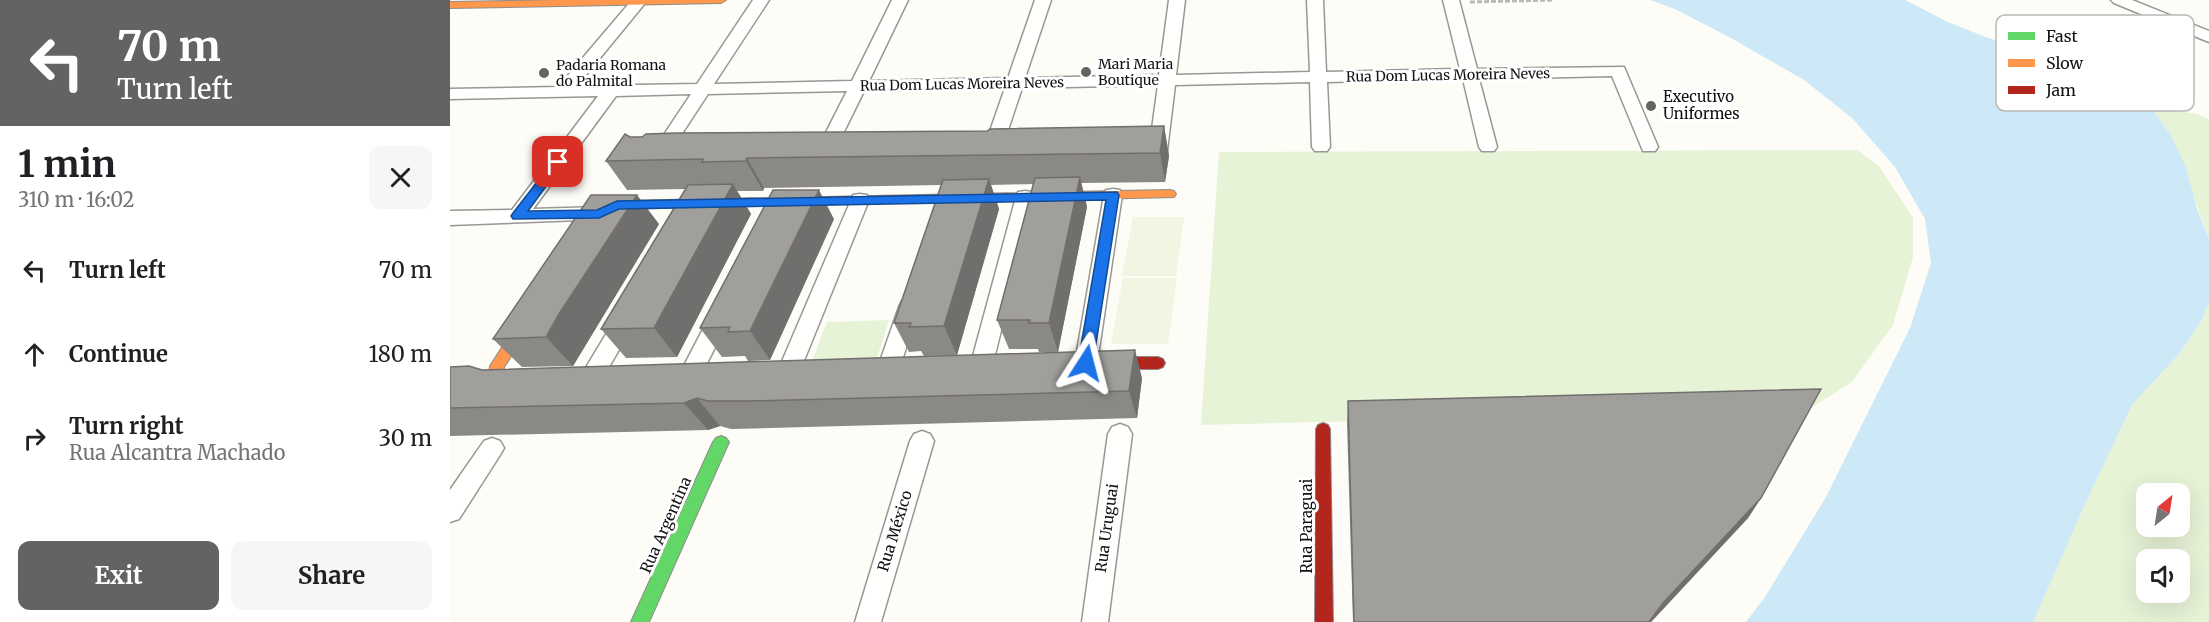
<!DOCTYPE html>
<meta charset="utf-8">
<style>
body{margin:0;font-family:Merriweather,serif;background:#f6f6f6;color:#202124;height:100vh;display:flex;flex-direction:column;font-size:22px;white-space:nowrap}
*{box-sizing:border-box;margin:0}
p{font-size:20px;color:#757577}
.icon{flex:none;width:33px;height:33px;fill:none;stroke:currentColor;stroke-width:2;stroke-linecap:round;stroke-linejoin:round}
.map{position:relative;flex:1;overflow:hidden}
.details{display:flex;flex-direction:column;background:#fff;width:450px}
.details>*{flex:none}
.hud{background:#646362;color:#fff;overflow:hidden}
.needle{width:39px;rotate:30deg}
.tools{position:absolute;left:1686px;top:483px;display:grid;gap:12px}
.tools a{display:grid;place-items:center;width:54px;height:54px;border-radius:12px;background:#fff;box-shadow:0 6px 24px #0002;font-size:30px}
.pin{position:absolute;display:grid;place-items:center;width:51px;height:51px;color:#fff;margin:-26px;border-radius:12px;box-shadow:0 3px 9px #0006}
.me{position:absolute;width:66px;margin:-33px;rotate:9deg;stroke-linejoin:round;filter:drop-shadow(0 0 4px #0008)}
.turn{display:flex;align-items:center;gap:21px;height:126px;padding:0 18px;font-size:27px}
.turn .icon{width:78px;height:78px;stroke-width:2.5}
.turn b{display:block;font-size:42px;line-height:51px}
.round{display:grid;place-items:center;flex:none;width:63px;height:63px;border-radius:12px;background:#f6f6f6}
.head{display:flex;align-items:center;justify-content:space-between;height:102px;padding:0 18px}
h1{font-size:36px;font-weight:700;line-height:45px}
.button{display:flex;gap:12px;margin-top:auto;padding:12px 18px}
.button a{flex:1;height:69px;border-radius:12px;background:#646362;color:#fff;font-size:24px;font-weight:700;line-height:69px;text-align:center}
.button a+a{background:#f6f6f6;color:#202124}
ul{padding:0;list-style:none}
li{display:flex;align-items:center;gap:18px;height:84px;padding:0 18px}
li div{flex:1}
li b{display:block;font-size:22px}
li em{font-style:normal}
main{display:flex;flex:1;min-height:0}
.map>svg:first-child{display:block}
</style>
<main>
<section class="details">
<div class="hud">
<div class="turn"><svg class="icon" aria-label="left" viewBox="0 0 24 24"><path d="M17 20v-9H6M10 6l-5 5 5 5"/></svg><div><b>70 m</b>Turn left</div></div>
</div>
<div class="head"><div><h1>1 min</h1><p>310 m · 16:02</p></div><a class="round"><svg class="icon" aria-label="close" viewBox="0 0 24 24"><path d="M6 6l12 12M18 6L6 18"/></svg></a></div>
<ul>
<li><svg class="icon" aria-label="left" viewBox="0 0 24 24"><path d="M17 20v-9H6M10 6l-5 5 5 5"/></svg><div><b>Turn left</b></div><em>70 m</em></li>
<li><svg class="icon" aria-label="ahead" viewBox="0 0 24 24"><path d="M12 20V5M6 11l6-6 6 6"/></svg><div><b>Continue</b></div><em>180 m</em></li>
<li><svg class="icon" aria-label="right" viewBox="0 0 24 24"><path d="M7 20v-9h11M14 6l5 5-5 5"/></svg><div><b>Turn right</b><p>Rua Alcantra Machado</p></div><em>30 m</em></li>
</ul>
<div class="button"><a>Exit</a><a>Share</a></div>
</section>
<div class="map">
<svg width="1759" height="622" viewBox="0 0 1759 622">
<rect width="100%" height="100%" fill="#fdfcf7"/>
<g fill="#e7f3d7" fill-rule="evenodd">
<path d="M 1701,107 L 1747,114 L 1759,119 L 1759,239 L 1722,137 Z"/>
<path d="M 1407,150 L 1429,166 L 1463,218 L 1463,257 L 1443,325 L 1402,382 L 1358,410 L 751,425 L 769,152 Z"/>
<path d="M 1759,301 L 1759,622 L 1578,622 L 1682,405 L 1729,354 L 1752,320 ZM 1696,494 L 1730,494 L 1730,526 L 1696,526 ZM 1696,560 L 1730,560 L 1730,592 L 1696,592 Z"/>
<path d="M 439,320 L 427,358 L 362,361 L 377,322 Z"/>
</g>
<g fill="#f0f6e1">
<path d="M 683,217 L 734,217 L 726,276 L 672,276 Z"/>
<path d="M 673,278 L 727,278 L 718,344 L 661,344 Z"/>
</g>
<path fill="#cde8f7" d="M 1200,0 L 1455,0 L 1498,22 L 1533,36 L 1672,84 L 1701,107 L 1722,137 L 1736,168 L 1747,209 L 1759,239 L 1759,301 L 1752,320 L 1729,354 L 1682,405 L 1635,504 L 1583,622 L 1296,622 L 1315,597 L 1376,497 L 1460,328 L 1481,263 L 1475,219 L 1445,167 L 1402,118 L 1354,80 L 1281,38 L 1225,9 Z"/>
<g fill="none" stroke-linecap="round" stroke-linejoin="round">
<g stroke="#979795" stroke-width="3">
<g id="street">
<path d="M 182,0 L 196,2 L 127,86 L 247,84 L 303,0 L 319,0 L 264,84 L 402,81 L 442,0 L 458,0 L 419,81 L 558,78 L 585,0 L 601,0 L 575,78 L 709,75 L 719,0 L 735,0 L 726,75 L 860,72 L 857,0 L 873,0 L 876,72 L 1010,69 L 993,0 L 1009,0 L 1027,69 L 1174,67 L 1208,147 L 1205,151 L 1193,151 L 1162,76 L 1029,79 L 1047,147 L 1044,151 L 1032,151 L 1029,147 L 1013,79 L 877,82 L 880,147 L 877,151 L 865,151 L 862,147 L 860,82 L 725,85 L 717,151 L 714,155 L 702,155 L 699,151 L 708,85 L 572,88 L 550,154 L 547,158 L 535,158 L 532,154 L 555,88 L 414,91 L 382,156 L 379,160 L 367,160 L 364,156 L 397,91 L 258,94 L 214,161 L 202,161 L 199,157 L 241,94 L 166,96 L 83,209 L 149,207 L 156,209 L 159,214 L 156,219 L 0,225 L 0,211 L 62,210 L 148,96 L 0,99 L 0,89 L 108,87 Z"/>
<path d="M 1661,0 L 1682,0 L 1759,31 L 1759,42 L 1664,3 Z"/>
<path d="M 663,189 L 670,190 L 672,195 L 647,363 L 644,369 L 636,372 L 628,369 L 625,363 L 654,195 L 656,190 Z"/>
<path d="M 575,191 L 582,192 L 584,197 L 542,367 L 539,373 L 531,376 L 523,373 L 520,367 L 566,197 L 568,192 Z"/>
<path d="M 410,194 L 417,195 L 419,200 L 349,373 L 346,379 L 338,382 L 330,379 L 327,373 L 401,200 L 403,195 Z"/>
<path d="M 459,299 L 466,301 L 469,307 L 449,370 L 446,376 L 438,379 L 430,376 L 427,370 L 449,307 L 452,301 Z"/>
<path d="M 271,306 L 278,308 L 282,314 L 250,377 L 247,383 L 239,386 L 231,383 L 228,377 L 264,308 Z"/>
<path d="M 177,309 L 184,311 L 188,317 L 148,386 L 140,389 L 132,386 L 129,380 L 132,374 L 170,311 Z"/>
<path d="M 670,424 L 678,427 L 682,434 L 658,622 L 632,622 L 658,434 L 662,427 Z"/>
<path d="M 472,431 L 480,434 L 484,441 L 431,622 L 405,622 L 460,441 L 464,434 Z"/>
<path d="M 42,438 L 50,441 L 54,448 L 50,455 L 9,519 L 0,522 L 0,490 L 34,441 Z"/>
</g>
</g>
<g stroke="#8e8d8b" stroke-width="2">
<path id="fast" d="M 271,436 L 276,438 L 279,442 L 199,622 L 181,622 L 263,442 L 266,438 Z"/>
</g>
<g stroke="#8e8d8b" stroke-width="2">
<g id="slow">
<path d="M 112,0 L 276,0 L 271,3 L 0,8 L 0,2 Z"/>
<path d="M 720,190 L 724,191 L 726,194 L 724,197 L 472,203 L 466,199 L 472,195 Z"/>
<path d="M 79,313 L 84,314 L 86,318 L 54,367 L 53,372 L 56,375 L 84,378 L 86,382 L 84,386 L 79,388 L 47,384 L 39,374 L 40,366 L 74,314 Z"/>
</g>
</g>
<g stroke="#8e8d8b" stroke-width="2">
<g id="jam">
<path d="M 472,195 L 476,196 L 478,199 L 476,202 L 168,209 L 155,214 L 149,210 L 151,207 L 167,201 Z"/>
<path d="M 648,357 L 708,357 L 713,359 L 715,363 L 713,367 L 708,369 L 648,369 L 643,367 L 641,363 L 643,359 Z"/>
<path d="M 873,423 L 878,425 L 880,429 L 883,622 L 865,622 L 866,429 L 868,425 Z"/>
</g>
</g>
<path stroke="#b9b9b8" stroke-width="3" stroke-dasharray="5 2" stroke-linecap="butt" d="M 1020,2 L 1103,0"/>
<use href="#street" fill="#fffffe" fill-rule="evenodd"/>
<use href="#fast" fill="#63d668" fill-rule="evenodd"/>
<use href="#slow" fill="#ff974d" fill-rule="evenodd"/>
<use href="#jam" fill="#b3261e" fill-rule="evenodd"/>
</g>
<g fill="#8a8986">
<path d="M 714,126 L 719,156 L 715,182 L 631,183 L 637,207 L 608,352 L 589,352 L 588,349 L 559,349 L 547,320 L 583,184 L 541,185 L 549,209 L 507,355 L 474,356 L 471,351 L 459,352 L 444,323 L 491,185 L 314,188 L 313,191 L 287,191 L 301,214 L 227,357 L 176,358 L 151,329 L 235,189 L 177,190 L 156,161 L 180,137 L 537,131 Z"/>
<path d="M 384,219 L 320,360 L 298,361 L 295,356 L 272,357 L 250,328 Z"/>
<path d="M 209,224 L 123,366 L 72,367 L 43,339 Z"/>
<path d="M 0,367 L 32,370 L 692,378 L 687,418 L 320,428 L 281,429 L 270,426 L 258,430 L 0,436 Z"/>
<path d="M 898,401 L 1311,498 L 1298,518 L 1201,622 L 903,622 L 897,423 Z"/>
</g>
<g fill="#716f6d">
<path d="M 714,126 L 719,156 L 715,182 L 710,153 Z"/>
<path d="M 297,158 L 314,188 L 313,191 L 296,161 Z"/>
<path d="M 630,177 L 637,207 L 608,352 L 599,323 Z"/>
<path d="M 539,179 L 549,209 L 507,355 L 494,326 Z"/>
<path d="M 283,184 L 301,214 L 227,357 L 204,328 Z"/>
<path d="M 369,190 L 384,219 L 320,360 L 300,331 Z"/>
<path d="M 187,195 L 209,224 L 123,366 L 96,337 L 109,314 Z"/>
<path d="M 685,350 L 692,378 L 687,418 L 679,391 Z"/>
<path d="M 247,398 L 270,426 L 258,430 L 234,403 Z"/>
<path d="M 1311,498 L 1298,518 L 1201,622 L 1199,622 L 1213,603 Z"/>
</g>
<g fill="#a19f9c" stroke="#716f6d" stroke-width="1.5">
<path d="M 714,126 L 710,153 L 297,158 L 296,161 L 252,162 L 253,159 L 156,161 L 175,134 L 180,137 L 192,137 L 196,134 L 226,133 L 537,131 L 540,129 Z"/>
<path d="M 630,177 L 599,323 L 579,323 L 580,320 L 547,320 L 585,178 Z"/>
<path d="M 539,179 L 494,326 L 459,327 L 461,323 L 444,323 L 493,180 Z"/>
<path d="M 283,184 L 204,328 L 151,329 L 238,185 Z"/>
<path d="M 323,190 L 369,190 L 300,331 L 278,332 L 280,327 L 250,328 Z"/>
<path d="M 141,195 L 187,195 L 109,314 L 96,337 L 43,339 Z"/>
<path d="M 685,350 L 679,391 L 299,401 L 258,401 L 247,398 L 234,403 L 0,408 L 0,367 L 19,366 L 32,370 Z"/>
<path d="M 1371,389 L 1311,498 L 1213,603 L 1199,622 L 904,622 L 898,401 Z"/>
</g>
<path fill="#1a73e8" stroke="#114b97" stroke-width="1.5" d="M 108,158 L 114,162 L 78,211 L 147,210 L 167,201 L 667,192 L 669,195 L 643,363 L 641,367 L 630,367 L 628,363 L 656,200 L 169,209 L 149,218 L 63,219 L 61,216 L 63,213 L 104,160 Z"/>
<g fill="#646362" stroke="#fff" stroke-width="2">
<circle cx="636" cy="72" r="6"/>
<circle cx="94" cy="73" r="6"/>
<circle cx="1201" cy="106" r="6"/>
</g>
<g text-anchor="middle" stroke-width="6" stroke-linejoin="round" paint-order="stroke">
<g font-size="14" fill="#111" stroke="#fff" text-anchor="start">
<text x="648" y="69">Mari Maria<tspan x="648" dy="16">Boutique</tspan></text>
<text x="106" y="70">Padaria Romana<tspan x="106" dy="16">do Palmital</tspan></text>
</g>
<g font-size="14" fill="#111" stroke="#fff">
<text transform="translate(998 75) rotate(-1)" y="5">Rua Dom Lucas Moreira Neves</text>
<text transform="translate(512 84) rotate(-1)" y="5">Rua Dom Lucas Moreira Neves</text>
</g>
<g font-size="15" fill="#111" stroke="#fff" text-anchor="start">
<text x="1213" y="102">Executivo<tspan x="1213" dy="17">Uniformes</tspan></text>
</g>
<g font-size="15" fill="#111" stroke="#fff">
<text transform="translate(216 525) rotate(-66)" y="5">Rua Argentina</text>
<text transform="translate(857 526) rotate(-90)" y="5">Rua Paraguai</text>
<text transform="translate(657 528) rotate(-82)" y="5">Rua Uruguai</text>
<text transform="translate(445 531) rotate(-73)" y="5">Rua México</text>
</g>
</g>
<rect x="1546" y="15" width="198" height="96" rx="9" fill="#fff" stroke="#b8b8b8" stroke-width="1.5"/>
<rect x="1558" y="32" width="27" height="8" fill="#63d668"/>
<rect x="1558" y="59" width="27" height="8" fill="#ff974d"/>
<rect x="1558" y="86" width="27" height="8" fill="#b3261e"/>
<g font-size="16" fill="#111">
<text x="1596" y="42">Fast</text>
<text x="1596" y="69">Slow</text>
<text x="1596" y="96">Jam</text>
</g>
</svg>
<div class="tools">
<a><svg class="needle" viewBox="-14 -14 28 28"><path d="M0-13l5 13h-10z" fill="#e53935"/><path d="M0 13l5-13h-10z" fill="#757577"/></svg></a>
<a><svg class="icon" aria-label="sound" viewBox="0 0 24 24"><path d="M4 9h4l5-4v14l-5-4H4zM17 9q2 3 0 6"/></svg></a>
</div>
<div class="pin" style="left:108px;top:162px;background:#d93025"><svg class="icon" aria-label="arrive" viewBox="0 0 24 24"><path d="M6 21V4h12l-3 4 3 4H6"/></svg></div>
<svg class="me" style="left:636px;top:363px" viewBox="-20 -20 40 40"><path d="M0-17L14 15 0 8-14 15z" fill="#1a73e8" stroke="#fff" stroke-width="4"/></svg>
</div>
</main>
